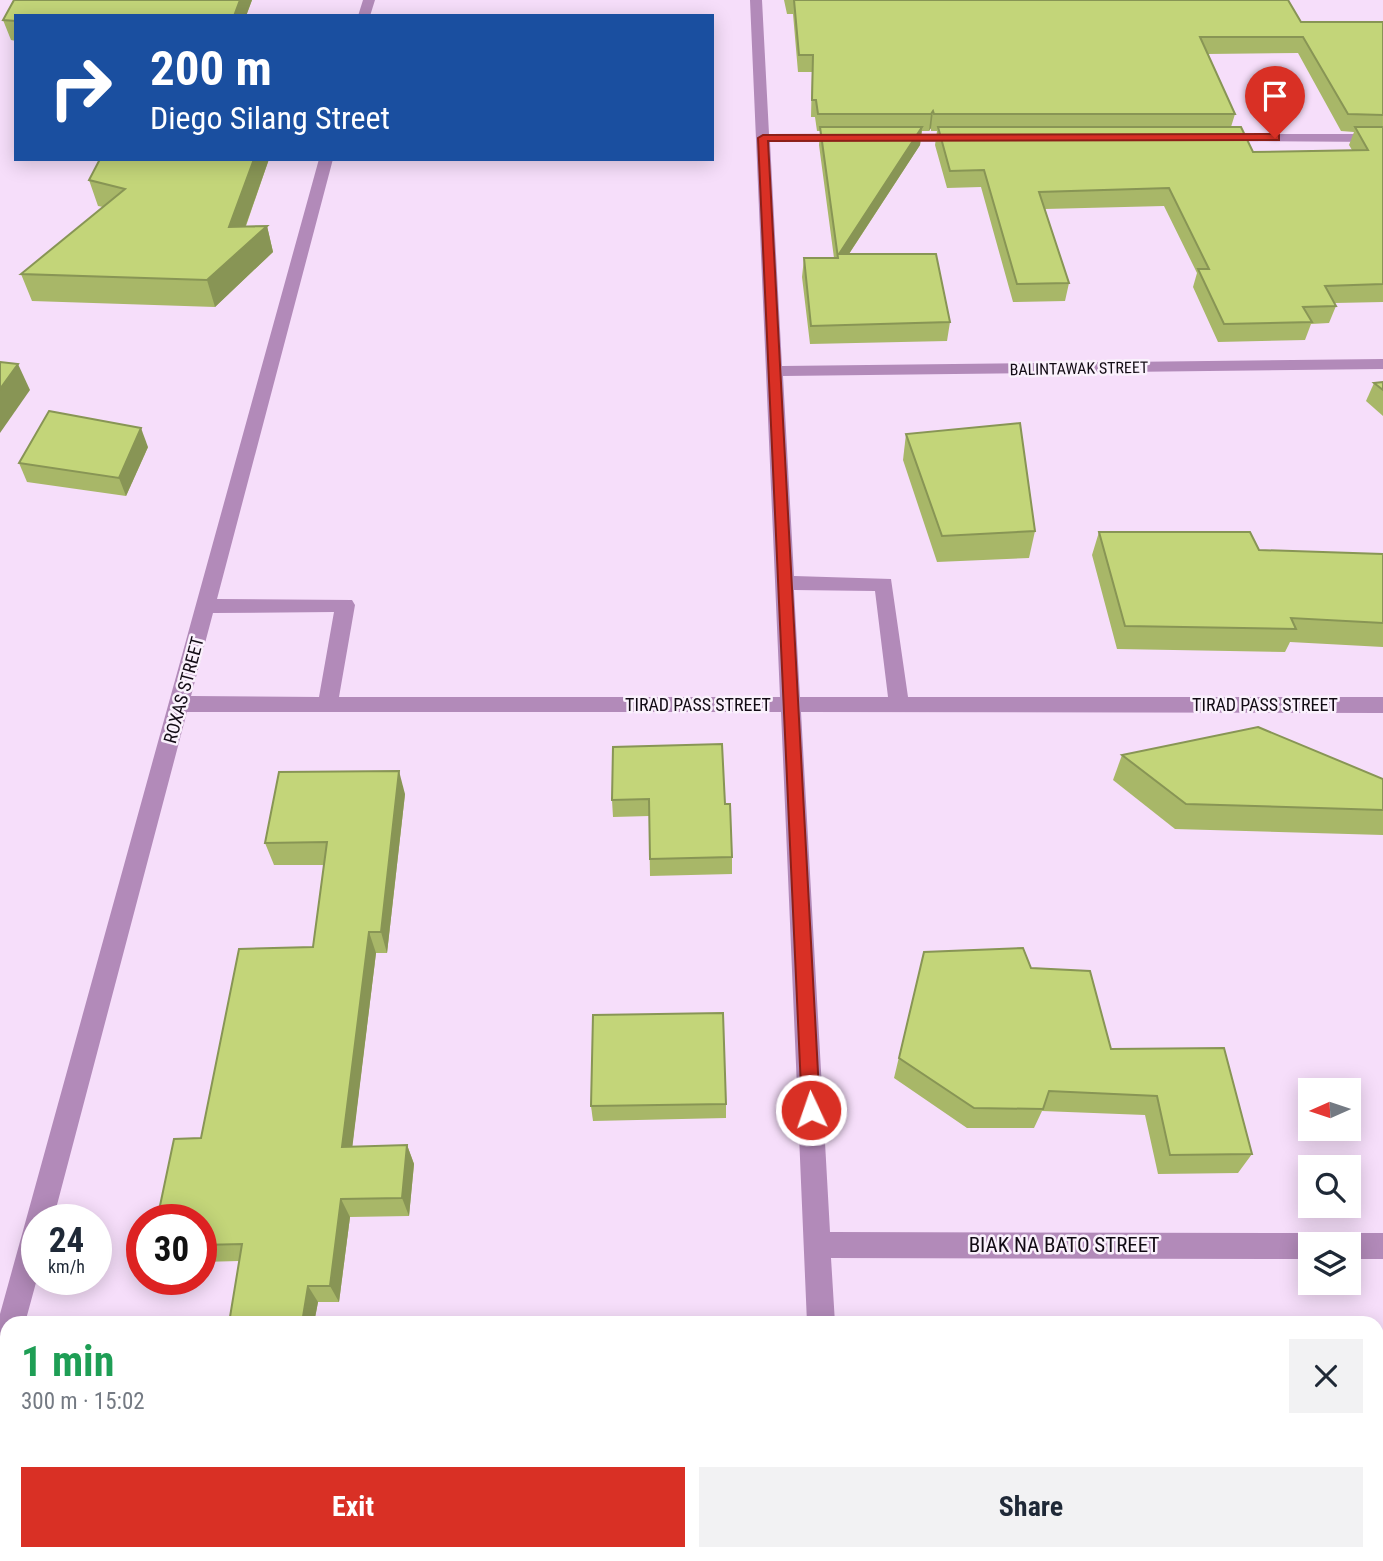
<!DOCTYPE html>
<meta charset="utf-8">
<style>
body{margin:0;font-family:"Roboto Condensed",sans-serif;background:#f2f2f3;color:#1f2937;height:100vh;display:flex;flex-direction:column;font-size:26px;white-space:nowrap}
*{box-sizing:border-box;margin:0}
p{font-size:23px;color:#747a83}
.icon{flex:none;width:38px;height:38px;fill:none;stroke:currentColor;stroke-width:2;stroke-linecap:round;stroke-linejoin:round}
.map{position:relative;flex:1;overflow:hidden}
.details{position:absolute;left:0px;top:1316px;width:1384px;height:245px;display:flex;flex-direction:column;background:#fff;border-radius:21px 21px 0 0;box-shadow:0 4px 18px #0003}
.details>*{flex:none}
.hud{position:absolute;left:14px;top:14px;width:700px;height:147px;border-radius:0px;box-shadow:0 4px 18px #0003;background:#1a4fa0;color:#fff;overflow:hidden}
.needle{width:46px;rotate:267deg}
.controls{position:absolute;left:1298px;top:1078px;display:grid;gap:14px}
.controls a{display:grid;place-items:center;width:63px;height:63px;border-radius:0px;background:#fff;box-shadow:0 4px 18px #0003;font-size:35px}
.speed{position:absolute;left:21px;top:1204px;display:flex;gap:14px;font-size:35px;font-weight:700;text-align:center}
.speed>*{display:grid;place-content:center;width:91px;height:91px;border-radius:50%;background:#fff;box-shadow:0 4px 18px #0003;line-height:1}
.speed small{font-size:18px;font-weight:400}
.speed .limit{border:10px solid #d22;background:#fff;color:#111}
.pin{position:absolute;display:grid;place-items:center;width:60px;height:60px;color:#fff;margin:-72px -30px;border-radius:50% 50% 50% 0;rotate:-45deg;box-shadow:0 0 7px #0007}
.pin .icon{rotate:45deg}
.me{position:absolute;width:77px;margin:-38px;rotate:357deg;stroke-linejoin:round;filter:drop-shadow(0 0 5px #0008)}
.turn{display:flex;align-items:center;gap:24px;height:147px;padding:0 21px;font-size:32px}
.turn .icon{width:91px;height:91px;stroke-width:2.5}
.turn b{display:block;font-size:49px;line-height:60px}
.round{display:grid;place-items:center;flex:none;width:74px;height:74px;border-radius:0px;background:#f2f2f3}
.summary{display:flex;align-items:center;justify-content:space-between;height:119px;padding:0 21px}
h1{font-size:42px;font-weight:700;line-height:52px;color:#1e9e55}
.action{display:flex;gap:14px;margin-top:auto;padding:14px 21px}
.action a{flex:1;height:80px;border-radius:0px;background:#d93025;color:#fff;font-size:28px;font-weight:700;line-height:80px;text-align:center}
.action a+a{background:#f2f2f3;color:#1f2937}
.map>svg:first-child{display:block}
</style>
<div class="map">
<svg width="1383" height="1561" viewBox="0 0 1383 1561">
<rect width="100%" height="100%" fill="#f6defa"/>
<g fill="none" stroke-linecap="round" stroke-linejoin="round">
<g fill="#b28ab9" fill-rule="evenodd">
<path d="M 363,0 L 375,0 L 370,16 L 358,16 Z"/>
<path d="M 750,0 L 762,0 L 769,134 L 845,134 L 852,138 L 845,142 L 770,142 L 782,366 L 1383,359 L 1383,369 L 783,376 L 794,576 L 891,579 L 908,697 L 1383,697 L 1383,713 L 801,712 L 830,1232 L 1311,1233 L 1320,1237 L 1323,1244 L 1311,1244 L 1311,1259 L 831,1258 L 835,1323 L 807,1323 L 781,712 L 187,712 L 53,1220 L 37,1220 L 37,1279 L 25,1323 L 7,1323 L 7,1375 L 0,1378 L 0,1314 L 319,159 L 333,159 L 217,599 L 352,600 L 355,605 L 339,697 L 780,697 ZM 794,590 L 875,591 L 888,697 L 800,697 ZM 334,612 L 319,697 L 191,696 L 213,613 Z"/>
<path d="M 892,134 L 964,134 L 971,138 L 964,142 L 887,141 L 887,135 Z"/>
<path d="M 1217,134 L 1383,134 L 1383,142 L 1212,141 L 1212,135 Z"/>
<path d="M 1349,1233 L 1383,1233 L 1383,1259 L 1349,1259 L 1349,1244 L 1337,1244 L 1340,1237 Z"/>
<rect x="818" y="1554" width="30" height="7"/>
</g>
</g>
<g fill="#a8b768" fill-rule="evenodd">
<path d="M 14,0 L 252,0 L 246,16 L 16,16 L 16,41 L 11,40 L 3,20 Z"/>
<path d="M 784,0 L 1288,0 L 1301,22 L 1383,22 L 1383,302 L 1335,303 L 1336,306 L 1329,323 L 1311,324 L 1305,340 L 1218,342 L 1193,287 L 1197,273 L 1164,206 L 1045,209 L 1069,283 L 1065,301 L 1013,302 L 981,187 L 947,188 L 935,145 L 937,131 L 931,131 L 931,128 L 929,131 L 922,131 L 920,145 L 849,254 L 950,322 L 947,341 L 810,344 L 802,277 L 804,258 L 834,258 L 819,145 L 820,131 L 817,131 L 815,117 L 811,117 L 812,72 L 798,72 L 793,14 L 787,14 ZM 1298,53 L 1341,131 L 1354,132 L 1349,145 L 1352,150 L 1253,152 L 1231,127 L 1235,114 L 1207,54 Z"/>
<path d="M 100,159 L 269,159 L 246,226 L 267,226 L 273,252 L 215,307 L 32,301 L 21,274 L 103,207 L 98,206 L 89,180 Z"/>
<path d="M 1383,382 L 1383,416 L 1366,401 L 1374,383 Z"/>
<path d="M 906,434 L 1035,531 L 1029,558 L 937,562 L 903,460 Z"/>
<path d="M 148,447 L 126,496 L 27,482 L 19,463 Z"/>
<path d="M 1099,532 L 1259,550 L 1383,554 L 1383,647 L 1290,642 L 1285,652 L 1117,649 L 1092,555 Z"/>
<path d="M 613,747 L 725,804 L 732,857 L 732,874 L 650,876 L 649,816 L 613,817 L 612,800 Z"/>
<path d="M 1122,755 L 1383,779 L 1383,835 L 1175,829 L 1113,780 Z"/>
<path d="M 405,794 L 387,953 L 376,953 L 352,1147 L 407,1145 L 414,1164 L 409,1216 L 350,1217 L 339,1302 L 318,1302 L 314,1323 L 229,1323 L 239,1261 L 201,1262 L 201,1138 L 313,947 L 324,865 L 274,865 L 265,843 Z"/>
<path d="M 924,952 L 1031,968 L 1111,1049 L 1252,1154 L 1238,1173 L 1158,1174 L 1145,1115 L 1042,1111 L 1034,1128 L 967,1128 L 894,1078 Z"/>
<path d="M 726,1104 L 726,1118 L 593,1121 L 591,1106 Z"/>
<path d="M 1353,1554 L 1377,1554 L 1383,1561 L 1355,1561 Z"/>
</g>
<g fill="#889555">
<path d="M 240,0 L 252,0 L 246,16 L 234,16 Z"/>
<path d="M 933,111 L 931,128 L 929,131 L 931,114 Z"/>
<path d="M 922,127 L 920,145 L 837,272 L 839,254 Z"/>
<path d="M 254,159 L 269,159 L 236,253 L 229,227 Z"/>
<path d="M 267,226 L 273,252 L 215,307 L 207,280 Z"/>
<path d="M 18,364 L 30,390 L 0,433 L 0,389 Z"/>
<path d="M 141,428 L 148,447 L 126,496 L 119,478 Z"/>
<path d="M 399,771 L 405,794 L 387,953 L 381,932 Z"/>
<path d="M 369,932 L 376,953 L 350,1166 L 342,1147 Z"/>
<path d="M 407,1145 L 414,1164 L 409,1216 L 402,1198 Z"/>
<path d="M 341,1199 L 350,1217 L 339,1302 L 330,1286 Z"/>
<path d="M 308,1286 L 318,1302 L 314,1323 L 302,1323 Z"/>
<path d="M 326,1554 L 338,1554 L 337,1561 L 325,1561 Z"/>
</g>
<g fill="#c3d579" stroke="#889555" stroke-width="2">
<path d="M 14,0 L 240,0 L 234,16 L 16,16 L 16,21 L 3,20 Z"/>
<path d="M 794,0 L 1288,0 L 1301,22 L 1383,22 L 1383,115 L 1348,114 L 1303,37 L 1200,37 L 1235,114 L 934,114 L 933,111 L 931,114 L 818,114 L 816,100 L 812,100 L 813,55 L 799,55 Z"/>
<path d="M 820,127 L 922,127 L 839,254 L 936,254 L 950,322 L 811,326 L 804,258 L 838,258 Z"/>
<path d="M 938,127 L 1241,127 L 1253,152 L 1368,150 L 1355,127 L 1383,127 L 1383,284 L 1325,286 L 1336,306 L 1303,307 L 1312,322 L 1224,324 L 1198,269 L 1209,269 L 1169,188 L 1039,192 L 1069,283 L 1017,284 L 984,170 L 950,171 Z"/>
<path d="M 100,159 L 254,159 L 229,227 L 267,226 L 207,280 L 21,274 L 125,189 L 89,180 Z"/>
<path d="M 0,362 L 18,364 L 0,389 Z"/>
<path d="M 1383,382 L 1383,390 L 1374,383 Z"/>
<path d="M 49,411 L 141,428 L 119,478 L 19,463 Z"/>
<path d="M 1020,423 L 1035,531 L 942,536 L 906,434 Z"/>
<path d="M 1099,532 L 1250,532 L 1259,550 L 1383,554 L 1383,623 L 1291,618 L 1296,629 L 1125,626 Z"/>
<path d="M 1258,727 L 1383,779 L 1383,810 L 1186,804 L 1122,755 Z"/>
<path d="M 722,744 L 725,804 L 730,804 L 732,857 L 650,859 L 649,799 L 612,800 L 613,747 Z"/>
<path d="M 399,771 L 381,932 L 369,932 L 342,1147 L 407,1145 L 402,1198 L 341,1199 L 330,1286 L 308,1286 L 302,1323 L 229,1323 L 242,1244 L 201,1245 L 201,1220 L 157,1220 L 174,1139 L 201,1138 L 239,949 L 313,947 L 327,842 L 265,843 L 279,772 Z"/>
<path d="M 1023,948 L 1031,968 L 1090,971 L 1111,1049 L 1224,1048 L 1252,1154 L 1170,1155 L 1157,1096 L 1049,1091 L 1043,1109 L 974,1108 L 899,1058 L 924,952 Z"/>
<path d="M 723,1013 L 726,1104 L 591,1106 L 593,1015 Z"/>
<path d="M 1219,1320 L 1272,1321 L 1273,1323 L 1220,1323 Z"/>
<path d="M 1377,1500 L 1383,1500 L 1383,1561 L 1372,1561 L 1370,1554 L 1377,1554 Z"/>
<path d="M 83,1554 L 326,1554 L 325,1561 L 81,1561 Z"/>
</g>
<path fill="#d93025" stroke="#8d1f18" stroke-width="2" d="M 1275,134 L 1279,135 L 1279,140 L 768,141 L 820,1110 L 818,1116 L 811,1119 L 804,1116 L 802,1110 L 758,138 L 763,135 Z"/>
<g text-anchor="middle" stroke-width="5" stroke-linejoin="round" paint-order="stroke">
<g font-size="16" fill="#120b14" stroke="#faf1fc">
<text transform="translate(1079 368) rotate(-1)" y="6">BALINTAWAK STREET</text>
</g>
<g font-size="18" fill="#120b14" stroke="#faf1fc">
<text transform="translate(184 690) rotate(-75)" y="6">ROXAS STREET</text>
<text x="698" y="711">TIRAD PASS STREET</text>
<text x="1265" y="711">TIRAD PASS STREET</text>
</g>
<g font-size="21" fill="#120b14" stroke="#faf1fc">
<text x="1064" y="1252">BIAK NA BATO STREET</text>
</g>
</g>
</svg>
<div class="controls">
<a><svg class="needle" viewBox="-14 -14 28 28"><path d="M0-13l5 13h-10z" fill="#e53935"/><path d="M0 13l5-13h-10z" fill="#747a83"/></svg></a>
<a><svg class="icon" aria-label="search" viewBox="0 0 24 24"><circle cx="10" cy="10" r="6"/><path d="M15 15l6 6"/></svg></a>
<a><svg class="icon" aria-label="layers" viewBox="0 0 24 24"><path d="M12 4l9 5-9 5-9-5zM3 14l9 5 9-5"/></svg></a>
</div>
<div class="speed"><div>24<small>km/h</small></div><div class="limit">30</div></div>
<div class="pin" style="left:1275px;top:138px;background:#d93025"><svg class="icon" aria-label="arrive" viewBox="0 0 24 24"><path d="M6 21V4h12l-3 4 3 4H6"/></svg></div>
<svg class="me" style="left:811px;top:1110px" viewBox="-20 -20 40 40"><circle r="17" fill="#d93025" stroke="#fff" stroke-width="3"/><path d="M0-11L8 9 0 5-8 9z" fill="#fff"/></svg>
<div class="hud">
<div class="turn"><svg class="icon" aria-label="right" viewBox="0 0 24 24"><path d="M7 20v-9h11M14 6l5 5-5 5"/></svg><div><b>200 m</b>Diego Silang Street</div></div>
</div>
<section class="details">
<div class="summary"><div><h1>1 min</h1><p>300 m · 15:02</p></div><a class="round"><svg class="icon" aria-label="close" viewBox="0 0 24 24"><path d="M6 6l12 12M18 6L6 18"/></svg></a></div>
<div class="action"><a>Exit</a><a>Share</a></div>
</section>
</div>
